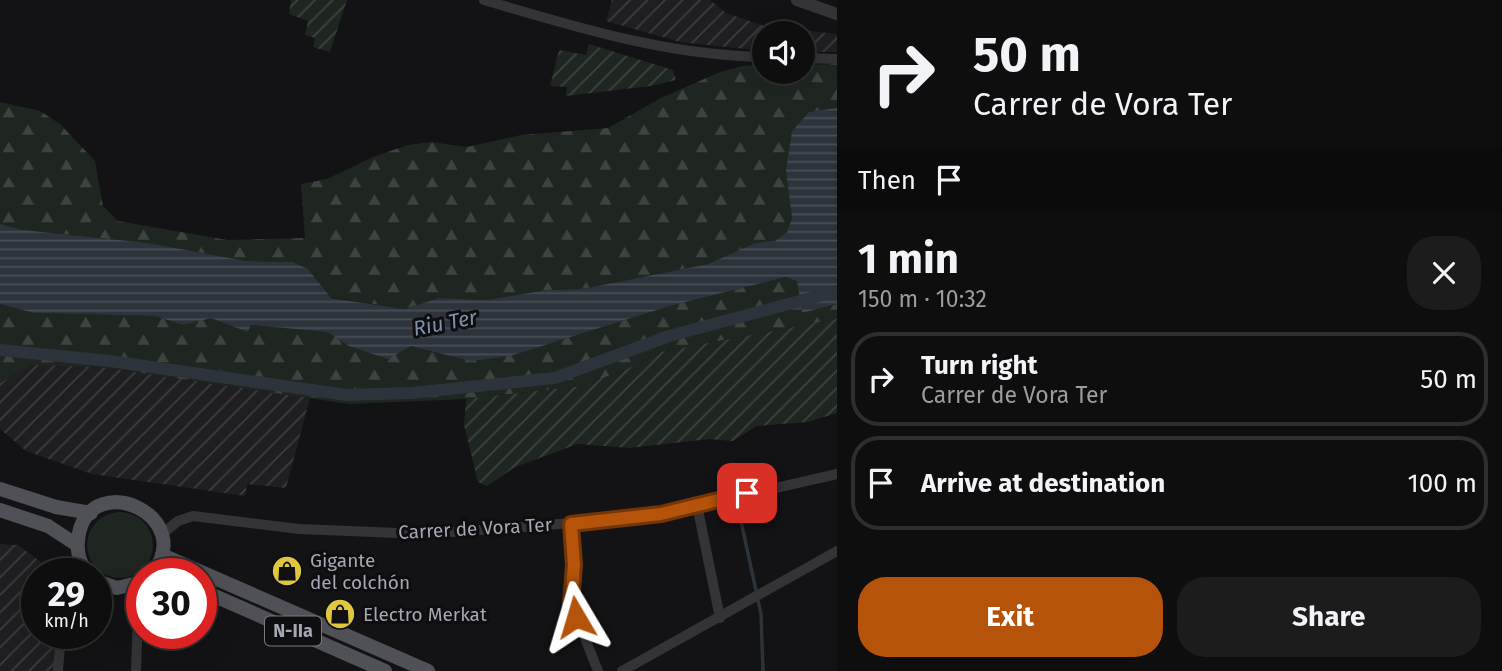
<!DOCTYPE html>
<meta charset="utf-8">
<style>
body{margin:0;font-family:"Fira Sans",sans-serif;background:#1c1c1d;color:#f1f3f6;height:100vh;display:flex;flex-direction:column;font-size:26px;white-space:nowrap}
*{box-sizing:border-box;margin:0}
p{font-size:23px;color:#9b9c9e}
.icon{flex:none;width:38px;height:38px;fill:none;stroke:currentColor;stroke-width:2;stroke-linecap:round;stroke-linejoin:round}
.map{position:relative;flex:1;overflow:hidden}
.panel{display:flex;flex-direction:column;background:#0e0e0f;width:665px}
.panel>*{flex:none}
.guide{background:#0e0e0f;color:#f1f3f6;overflow:hidden}
.buttons{position:absolute;left:752px;top:21px;display:grid;gap:14px}
.buttons a{display:grid;place-items:center;width:63px;height:63px;border-radius:50%;background:#0e0e0f;box-shadow:0 7px 28px #0002,0 0 0 2px #2e2e2f;font-size:35px}
.speed{position:absolute;left:21px;top:558px;display:flex;gap:14px;font-size:35px;font-weight:700;text-align:center}
.speed>*{display:grid;place-content:center;width:91px;height:91px;border-radius:50%;background:#0e0e0f;box-shadow:0 7px 28px #0002,0 0 0 2px #2e2e2f;line-height:1}
.speed small{font-size:18px;font-weight:400}
.speed .limit{border:10px solid #d22;background:#fff;color:#111}
.pin{position:absolute;display:grid;place-items:center;width:60px;height:60px;color:#fff;margin:-30px;border-radius:14px;box-shadow:0 4px 10px #0006}
.me{position:absolute;width:77px;margin:-38px;rotate:353deg;stroke-linejoin:round;filter:drop-shadow(0 0 5px #0008)}
.turn{display:flex;align-items:center;gap:24px;height:147px;padding:0 21px;font-size:32px}
.turn .icon{width:91px;height:91px;stroke-width:2.5}
.turn b{display:block;font-size:49px;line-height:60px}
.then{display:flex;align-items:center;height:66px;padding:0 21px;background:#0003;gap:14px;font-size:26px}
.round{display:grid;place-items:center;flex:none;width:74px;height:74px;border-radius:28px;background:#1c1c1d}
.overview{display:flex;align-items:center;justify-content:space-between;height:119px;padding:0 21px}
h1{font-size:42px;font-weight:700;line-height:52px}
.primary-button{display:flex;gap:14px;margin-top:auto;padding:14px 21px}
.primary-button a{flex:1;height:80px;border-radius:28px;background:#b45309;color:#fff;font-size:28px;font-weight:700;line-height:80px;text-align:center}
.primary-button a+a{background:#1c1c1d;color:#f1f3f6}
ul{padding:0;list-style:none}
li{display:flex;align-items:center;gap:21px;height:94px;margin:0 14px 10px;padding:0 7px;border:4px solid #2e2e2f;border-radius:28px}
li div{flex:1}
li b{display:block;font-size:26px}
li em{font-style:normal}
main{display:flex;flex:1;min-height:0}
.map>svg:first-child{display:block}
</style>
<main>
<div class="map">
<svg width="837" height="671" viewBox="0 0 837 671">
<defs>
<pattern id="industrial-furrows" width="10" height="10" patternUnits="userSpaceOnUse" patternTransform="scale(1.75)"><rect width="10" height="10" fill="#1f1f21"/><path d="M-1 1l2-2M0 10L10 0M9 11l2-2" fill="none" stroke="#3d3d3f"/></pattern>
<pattern id="forest-firs" width="22" height="20" patternUnits="userSpaceOnUse" patternTransform="scale(1.75)"><rect width="22" height="20" fill="#1f2621"/><path d="M5 1l3.5 6h-7zM16 11l3.5 6h-7z" fill="#3d433f"/></pattern>
<pattern id="garden-furrows" width="10" height="10" patternUnits="userSpaceOnUse" patternTransform="scale(1.75)"><rect width="10" height="10" fill="#1f2621"/><path d="M-1 1l2-2M0 10L10 0M9 11l2-2" fill="none" stroke="#3d433f"/></pattern>
<pattern id="water-rules" width="6" height="5" patternUnits="userSpaceOnUse" patternTransform="scale(1.75)"><rect width="6" height="5" fill="#2d333b"/><path d="M0 2.5h6" fill="none" stroke="#484e55"/></pattern>
</defs>
<rect width="100%" height="100%" fill="#131214"/>
<g fill="url(#industrial-furrows)">
<path d="M 612,0 L 710,0 L 726,13 L 764,26 L 837,34 L 837,52 L 803,52 L 803,33 L 765,33 L 765,51 L 680,42 L 606,21 Z"/>
<path d="M 48,364 L 102,367 L 310,398 L 286,488 L 247,484 L 245,496 L 92,474 L 26,451 L 0,429 L 0,383 L 31,365 Z"/>
<path d="M 0,544 L 18,545 L 57,574 L 37,574 L 37,634 L 57,634 L 54,671 L 0,671 Z"/>
</g>
<circle fill="#1f2621" cx="120" cy="545" r="33"/>
<g fill="url(#forest-firs)">
<path d="M 837,64 L 837,108 L 809,112 L 787,170 L 792,218 L 787,232 L 775,241 L 755,243 L 708,264 L 582,289 L 547,290 L 486,300 L 439,298 L 405,309 L 330,297 L 308,269 L 293,262 L 246,261 L 148,243 L 23,230 L 0,224 L 0,102 L 40,111 L 60,124 L 95,161 L 103,206 L 118,221 L 227,240 L 305,238 L 301,184 L 327,179 L 373,157 L 408,145 L 431,142 L 467,147 L 521,135 L 608,128 L 661,98 L 720,72 L 742,66 L 765,65 L 765,72 L 803,72 L 803,65 Z"/>
<path d="M 786,277 L 797,280 L 802,313 L 837,304 L 837,319 L 660,352 L 625,370 L 581,386 L 466,399 L 349,404 L 102,367 L 31,365 L 0,383 L 0,304 L 34,313 L 155,316 L 183,325 L 211,317 L 249,331 L 251,325 L 327,332 L 349,346 L 555,342 L 670,306 Z"/>
</g>
<g fill="url(#garden-furrows)">
<path d="M 291,0 L 347,0 L 330,52 L 313,47 L 315,38 L 305,35 L 308,21 L 289,14 Z"/>
<path d="M 589,44 L 673,70 L 676,80 L 651,86 L 566,96 L 567,87 L 550,86 L 559,50 L 586,55 Z"/>
<path d="M 837,319 L 837,413 L 808,422 L 757,426 L 733,441 L 709,439 L 630,448 L 578,444 L 515,467 L 487,486 L 478,482 L 464,425 L 466,399 L 581,386 L 625,370 L 660,352 Z"/>
</g>
<path fill="url(#water-rules)" d="M 837,108 L 837,304 L 802,313 L 797,281 L 786,277 L 670,306 L 510,356 L 471,361 L 411,346 L 388,359 L 349,346 L 327,332 L 251,325 L 248,332 L 211,318 L 183,325 L 155,316 L 34,313 L 0,304 L 0,224 L 23,230 L 148,243 L 246,261 L 293,262 L 308,269 L 331,298 L 405,309 L 439,298 L 486,300 L 547,290 L 582,289 L 708,264 L 755,243 L 775,241 L 787,232 L 792,218 L 786,170 L 792,132 L 809,112 Z"/>
<g fill="none" stroke-linecap="round" stroke-linejoin="round">
<path stroke="#2d333b" stroke-width="3.5" d="M 738,507 L 761,614 L 763,671"/>
<path stroke="#2d333b" stroke-width="12" d="M 0,350 L 110,361 L 347,395 L 411,393 L 555,378 L 669,336 L 837,291"/>
<g stroke="#343438" stroke-width="10">
<path d="M 484,0 C 575,27 669,56 765,57"/>
<path d="M 803,58 L 837,59"/>
<path d="M 697,505 L 720,618"/>
<path d="M 571,524 L 574,565 L 571,603 L 598,671"/>
<path d="M 162,534 L 178,521 L 193,516 L 299,529 L 423,534 L 538,526 L 661,514 L 837,474"/>
<path d="M 58,671 L 61,634"/>
<path d="M 136,671 L 139,584"/>
<path d="M 622,671 L 837,551"/>
</g>
<path stroke="#343438" stroke-width="12" d="M 797,0 L 837,14"/>
<g stroke="#505057" stroke-width="14">
<path d="M 0,489 L 56,507 L 91,513"/>
<path d="M 0,510 L 48,526 L 77,545"/>
<path d="M 162,555 L 428,671"/>
<path d="M 88,574 C 78,561 76,549 79,533 C 93,469 198,516 152,574"/>
<path d="M 96,581 L 117,588 L 142,582"/>
<path d="M 201,590 L 385,671"/>
</g>
</g>
<g fill="none" stroke-linecap="round" stroke-linejoin="round">
<g stroke="#753606" stroke-width="18">
<path id="route" d="M 576,617 L 571,603 L 574,565 L 571,524 L 661,514 L 747,493"/>
</g>
<use href="#route" stroke="#b45309" stroke-width="12"/>
</g>
<defs>
<g id="shop-disc" transform="scale(1.575)"><circle r="9.5" fill="#e0c73f" stroke="#0e0d0f"/><path d="M-5-2.5h2.3a2.7 3.5 0 0 1 5.4 0H5L5.5 6h-11ZM-1.5-2.5h3a1.5 2.3 0 0 0-3 0Z" fill="#111"/></g>
</defs>
<g fill-rule="evenodd">
<use href="#shop-disc" x="287" y="571"/>
<use href="#shop-disc" x="340" y="614"/>
</g>
<g text-anchor="middle" stroke-width="6" stroke-linejoin="round" paint-order="stroke">
<rect fill="#0e0d0f" stroke="#787982" stroke-width="2" x="265" y="616.5" width="56" height="29" rx="5"/>
<g font-size="18" font-weight="bold" fill="#a5a7b3">
<text x="293" y="637">N-IIa</text>
</g>
<g font-size="19" fill="#a5a7b3" stroke="#0e0d0f">
<text transform="translate(475 528) rotate(-3)" y="7">Carrer de Vora Ter</text>
</g>
<g font-size="19" fill="#a5a7b3" stroke="#0e0d0f" text-anchor="start">
<text x="310" y="567">Gigante<tspan x="310" dy="22">del colchón</tspan></text>
<text x="363" y="621">Electro Merkat</text>
</g>
<g font-size="21" font-style="italic" fill="#7f8eab" stroke="#0e0d0f">
<text transform="translate(445 323) rotate(-11)" y="7">Riu Ter</text>
</g>
</g>
</svg>
<div class="buttons">
<a><svg class="icon" aria-label="sound" viewBox="0 0 24 24"><path d="M4 9h4l5-4v14l-5-4H4zM17 9q2 3 0 6"/></svg></a>
</div>
<div class="speed"><div>29<small>km/h</small></div><div class="limit">30</div></div>
<div class="pin" style="left:747px;top:493px;background:#d93025"><svg class="icon" aria-label="arrive" viewBox="0 0 24 24"><path d="M6 21V4h12l-3 4 3 4H6"/></svg></div>
<svg class="me" style="left:576px;top:617px" viewBox="-20 -20 40 40"><path d="M0-17L14 15 0 8-14 15z" fill="#b45309" stroke="#fff" stroke-width="4"/></svg>
</div>
<section class="panel">
<div class="guide">
<div class="turn"><svg class="icon" aria-label="right" viewBox="0 0 24 24"><path d="M7 20v-9h11M14 6l5 5-5 5"/></svg><div><b>50 m</b>Carrer de Vora Ter</div></div>
<div class="then">Then<svg class="icon" aria-label="arrive" viewBox="0 0 24 24"><path d="M6 21V4h12l-3 4 3 4H6"/></svg></div>
</div>
<div class="overview"><div><h1>1 min</h1><p>150 m · 10:32</p></div><a class="round"><svg class="icon" aria-label="close" viewBox="0 0 24 24"><path d="M6 6l12 12M18 6L6 18"/></svg></a></div>
<ul>
<li><svg class="icon" aria-label="right" viewBox="0 0 24 24"><path d="M7 20v-9h11M14 6l5 5-5 5"/></svg><div><b>Turn right</b><p>Carrer de Vora Ter</p></div><em>50 m</em></li>
<li><svg class="icon" aria-label="arrive" viewBox="0 0 24 24"><path d="M6 21V4h12l-3 4 3 4H6"/></svg><div><b>Arrive at destination</b></div><em>100 m</em></li>
</ul>
<div class="primary-button"><a>Exit</a><a>Share</a></div>
</section>
</main>
